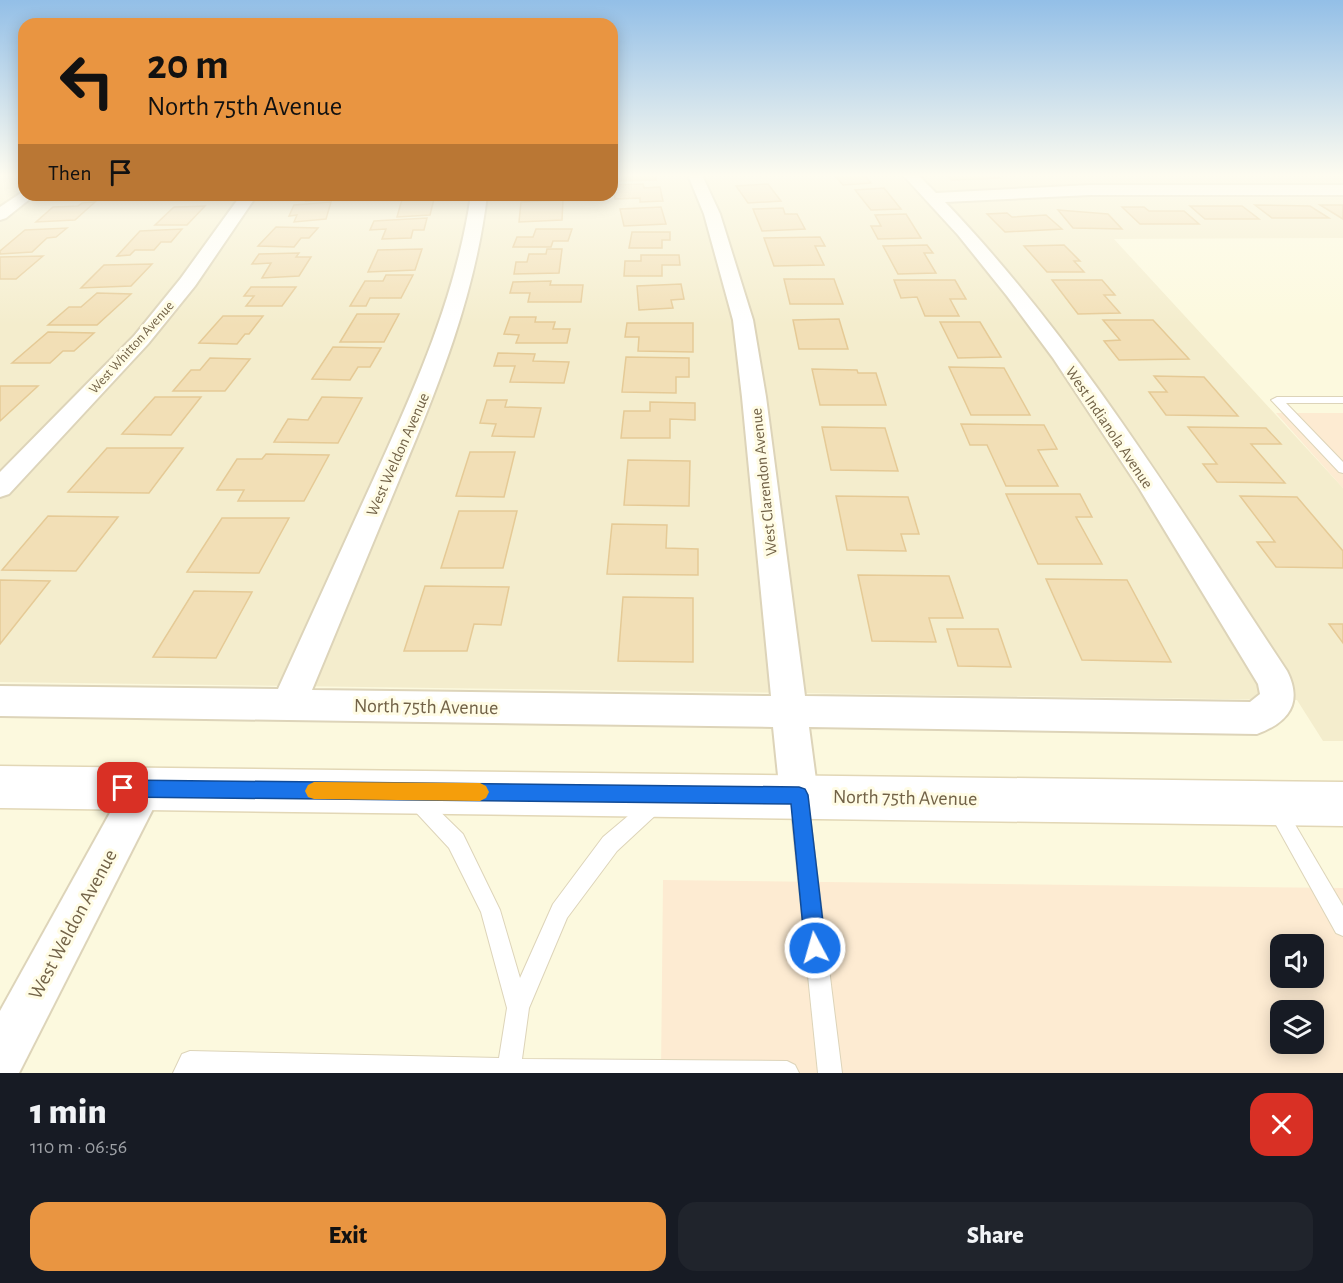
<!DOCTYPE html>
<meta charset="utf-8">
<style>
body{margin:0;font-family:"Alegreya Sans",sans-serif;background:#20242c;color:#f1f3f6;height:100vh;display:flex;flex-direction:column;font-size:22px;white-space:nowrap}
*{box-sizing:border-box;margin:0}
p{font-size:20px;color:#9ea1a6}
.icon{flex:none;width:33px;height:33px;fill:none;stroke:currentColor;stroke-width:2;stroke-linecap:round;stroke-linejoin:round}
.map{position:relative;height:1073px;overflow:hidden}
.sheet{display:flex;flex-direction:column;background:#171b24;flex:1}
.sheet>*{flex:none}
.guide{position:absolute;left:18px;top:18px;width:600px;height:183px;border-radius:18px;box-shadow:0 3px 15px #0003;background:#e99541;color:#111;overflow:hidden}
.buttons{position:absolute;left:1270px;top:934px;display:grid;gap:12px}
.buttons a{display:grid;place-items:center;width:54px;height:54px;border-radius:12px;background:#171b24;box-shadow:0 3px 15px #0003;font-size:30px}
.pin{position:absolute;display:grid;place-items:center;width:51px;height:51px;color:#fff;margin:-26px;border-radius:12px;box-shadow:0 3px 9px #0006}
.me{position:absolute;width:66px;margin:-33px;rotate:354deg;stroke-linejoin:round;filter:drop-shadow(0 0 4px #0008)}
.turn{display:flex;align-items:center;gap:21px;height:126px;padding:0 30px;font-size:27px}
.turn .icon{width:78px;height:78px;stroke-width:2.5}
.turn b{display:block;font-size:42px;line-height:51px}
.then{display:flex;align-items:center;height:57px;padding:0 30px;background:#0003;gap:12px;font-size:22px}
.round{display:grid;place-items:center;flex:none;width:63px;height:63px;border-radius:18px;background:#20242c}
.head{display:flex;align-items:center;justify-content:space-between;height:102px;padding:0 30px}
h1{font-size:36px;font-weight:800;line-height:45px}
.primary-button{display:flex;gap:12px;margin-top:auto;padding:12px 30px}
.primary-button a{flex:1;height:69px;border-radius:18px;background:#e99541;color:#111;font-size:24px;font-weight:800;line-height:69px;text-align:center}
.primary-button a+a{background:#20242c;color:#f1f3f6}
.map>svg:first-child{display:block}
</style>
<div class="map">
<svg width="1343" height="1073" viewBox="0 0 1343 1073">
<rect width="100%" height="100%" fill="#fcf9de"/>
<path fill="#f4edcd" d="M 0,175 L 24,175 L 24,195 L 612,195 L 612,175 L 1343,175 L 1343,238 L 1114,239 L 1343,488 L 1343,741 L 1323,741 L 1297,700 L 0,682 Z"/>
<g fill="#fdebd2" fill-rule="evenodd">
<path d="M 1276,413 L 1343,413 L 1343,488 Z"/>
<path d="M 663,880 L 1343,888 L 1343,1073 L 661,1073 ZM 1281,945 L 1314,945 L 1314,978 L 1281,978 ZM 1281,1011 L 1314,1011 L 1314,1044 L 1281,1044 Z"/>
</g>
<g fill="#f2dfb6" stroke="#e5ca96" stroke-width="1.5">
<path d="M 612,175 L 656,175 L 656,180 L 612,181 Z"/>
<path d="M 834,175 L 864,175 L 871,183 L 843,185 Z"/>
<path d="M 947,175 L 997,175 L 1000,178 L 952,180 Z"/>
<path d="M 643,184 L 644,188 L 660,187 L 663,201 L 640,202 L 640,198 L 615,199 L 613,185 Z"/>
<path d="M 768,184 L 781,201 L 748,203 L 736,186 Z"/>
<path d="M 884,188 L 901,209 L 871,210 L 855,190 Z"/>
<path d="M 291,195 L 339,195 L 337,199 L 306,201 L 308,197 L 289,198 Z"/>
<path d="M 435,195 L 430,215 L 397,217 L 403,196 Z"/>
<path d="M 563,200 L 562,220 L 519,222 L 521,202 Z"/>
<path d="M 95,202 L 75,220 L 36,222 L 53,207 L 78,206 L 82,203 Z"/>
<path d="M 331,202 L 326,219 L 294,222 L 297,215 L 289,216 L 294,205 Z"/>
<path d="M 1255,205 L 1310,206 L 1329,218 L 1272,218 Z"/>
<path d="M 1320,205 L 1343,205 L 1343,219 Z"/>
<path d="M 205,206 L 187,225 L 155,225 L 174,207 Z"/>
<path d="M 1190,206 L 1242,206 L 1259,219 L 1205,219 Z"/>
<path d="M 661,207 L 666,224 L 624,226 L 620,209 Z"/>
<path d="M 1122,207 L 1144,207 L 1149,211 L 1184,211 L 1199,224 L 1140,224 Z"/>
<path d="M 783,208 L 785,214 L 797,214 L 805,229 L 762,231 L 753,209 Z"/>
<path d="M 1058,210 L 1108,214 L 1122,229 L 1073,228 Z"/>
<path d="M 1007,213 L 1012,217 L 1046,215 L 1062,229 L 1005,232 L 987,214 Z"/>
<path d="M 906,214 L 921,238 L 878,239 L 871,226 L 881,226 L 875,215 Z"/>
<path d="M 427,218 L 424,230 L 413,230 L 411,238 L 382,239 L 386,229 L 370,230 L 374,221 Z"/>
<path d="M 276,227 L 318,228 L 309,238 L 301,238 L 294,247 L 258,246 Z"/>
<path d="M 67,228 L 56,237 L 47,238 L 32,252 L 0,254 L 0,251 L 25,230 Z"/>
<path d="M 182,229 L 171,242 L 161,242 L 154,250 L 135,250 L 130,255 L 117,256 L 140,231 Z"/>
<path d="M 536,229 L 572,229 L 568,241 L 553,241 L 551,247 L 513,247 L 517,237 L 533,237 Z"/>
<path d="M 632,232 L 670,232 L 670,240 L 662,240 L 662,248 L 629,248 Z"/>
<path d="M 820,237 L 825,246 L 815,246 L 824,265 L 774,266 L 764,238 Z"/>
<path d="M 927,245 L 933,253 L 924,253 L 936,273 L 898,274 L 883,246 Z"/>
<path d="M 1064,245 L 1080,261 L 1074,261 L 1084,272 L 1047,272 L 1024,246 Z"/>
<path d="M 422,249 L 415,270 L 368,272 L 378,250 Z"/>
<path d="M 547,249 L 562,249 L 559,273 L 514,274 L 516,262 L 527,262 L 529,254 L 546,254 Z"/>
<path d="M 299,253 L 296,257 L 311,257 L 299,276 L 262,278 L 271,263 L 252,264 L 259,254 Z"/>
<path d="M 641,255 L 679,255 L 680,265 L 662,265 L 662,276 L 624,276 L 625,261 L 641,261 Z"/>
<path d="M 43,256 L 16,279 L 0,279 L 0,257 Z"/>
<path d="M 152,264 L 131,286 L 81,288 L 104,265 Z"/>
<path d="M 386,275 L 413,275 L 401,298 L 370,298 L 366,306 L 350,306 L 365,281 L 383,281 Z"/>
<path d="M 784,279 L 834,279 L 843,304 L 790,304 Z"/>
<path d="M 894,280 L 955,280 L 966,299 L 950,299 L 959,316 L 925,316 L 917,297 L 901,298 Z"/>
<path d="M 1052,280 L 1102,280 L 1115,295 L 1104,295 L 1120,313 L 1078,314 Z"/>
<path d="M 551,281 L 550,285 L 583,285 L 581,302 L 528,302 L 530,293 L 510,293 L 513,282 Z"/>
<path d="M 681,284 L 684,299 L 671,300 L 673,308 L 639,310 L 637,286 Z"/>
<path d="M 251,287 L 296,287 L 282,306 L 246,306 L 254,296 L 244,296 Z"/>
<path d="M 97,293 L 131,294 L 97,325 L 48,325 L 69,307 L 81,307 Z"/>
<path d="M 357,314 L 399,314 L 384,342 L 340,342 Z"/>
<path d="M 223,316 L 263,316 L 249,334 L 245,334 L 237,344 L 199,343 Z"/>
<path d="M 510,317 L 536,317 L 535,322 L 555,322 L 553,329 L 570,329 L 567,343 L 516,343 L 519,335 L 504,334 Z"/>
<path d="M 839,319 L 848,349 L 799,349 L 793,320 Z"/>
<path d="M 1103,320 L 1153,320 L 1189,359 L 1119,360 L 1104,341 L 1120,340 Z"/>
<path d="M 940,322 L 980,322 L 1001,357 L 958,358 Z"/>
<path d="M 627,323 L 693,323 L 693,352 L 638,351 L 639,337 L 625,337 Z"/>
<path d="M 48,332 L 94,333 L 74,351 L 63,351 L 50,363 L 12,363 Z"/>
<path d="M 333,347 L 381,348 L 370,367 L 358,367 L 350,380 L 312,379 Z"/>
<path d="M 498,353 L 535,354 L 533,361 L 569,362 L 564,383 L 510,382 L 515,366 L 494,366 Z"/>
<path d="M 626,357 L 689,358 L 689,377 L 676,377 L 676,393 L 622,392 Z"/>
<path d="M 210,358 L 250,359 L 225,391 L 173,391 L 191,370 L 200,370 Z"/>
<path d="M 949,367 L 1004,368 L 1030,415 L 971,415 Z"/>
<path d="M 812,369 L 857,370 L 858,373 L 876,373 L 886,405 L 820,405 Z"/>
<path d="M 1154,376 L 1204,377 L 1238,416 L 1166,415 L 1149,392 L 1167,392 Z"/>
<path d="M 0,386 L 38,386 L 0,421 Z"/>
<path d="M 155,397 L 201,397 L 171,435 L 122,434 Z"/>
<path d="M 322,397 L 362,398 L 338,443 L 274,442 L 288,419 L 308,420 Z"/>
<path d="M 487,400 L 507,400 L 505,407 L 541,408 L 534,437 L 492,436 L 496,424 L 480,423 Z"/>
<path d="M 650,402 L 695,403 L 695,420 L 670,419 L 670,438 L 621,438 L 624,411 L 650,411 Z"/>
<path d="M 961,424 L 1044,425 L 1057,449 L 1038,450 L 1058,486 L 1006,486 L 987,445 L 970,445 Z"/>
<path d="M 822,427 L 885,428 L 898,471 L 831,470 Z"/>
<path d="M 1188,427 L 1266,428 L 1281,444 L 1251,444 L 1285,483 L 1217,482 L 1203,464 L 1217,464 Z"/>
<path d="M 107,448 L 183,448 L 149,493 L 68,492 Z"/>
<path d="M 470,452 L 515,452 L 504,497 L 456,496 Z"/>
<path d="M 266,454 L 329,455 L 304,501 L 238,501 L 244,490 L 217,490 L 237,459 L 262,459 Z"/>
<path d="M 628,460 L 690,461 L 689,506 L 624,505 Z"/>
<path d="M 1006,494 L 1080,494 L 1092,517 L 1076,517 L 1102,564 L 1038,564 Z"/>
<path d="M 836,496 L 908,497 L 919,534 L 901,534 L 906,551 L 847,550 Z"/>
<path d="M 1240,496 L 1297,497 L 1343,551 L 1343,568 L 1276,567 L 1257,542 L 1275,542 Z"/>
<path d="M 459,511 L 517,511 L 503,568 L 441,568 Z"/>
<path d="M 48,516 L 118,517 L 76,571 L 2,570 Z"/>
<path d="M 222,518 L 289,518 L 259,573 L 187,572 Z"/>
<path d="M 612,524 L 667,525 L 666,548 L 698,549 L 698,575 L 607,574 Z"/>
<path d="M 858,575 L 949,576 L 963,618 L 929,618 L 936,642 L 872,641 Z"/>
<path d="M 1046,579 L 1127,580 L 1171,662 L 1082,660 Z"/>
<path d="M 0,580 L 50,581 L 0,644 Z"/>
<path d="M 425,586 L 509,587 L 501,625 L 474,624 L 467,651 L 404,651 Z"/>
<path d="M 194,591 L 252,592 L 216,658 L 153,657 Z"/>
<path d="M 623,597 L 693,598 L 693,662 L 618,661 Z"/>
<path d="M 1329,624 L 1343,624 L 1343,643 Z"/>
<path d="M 947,629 L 998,629 L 1011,667 L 958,666 Z"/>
</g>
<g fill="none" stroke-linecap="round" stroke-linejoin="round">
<g stroke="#ddd4b9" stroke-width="2">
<g id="lane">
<path d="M 1277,397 L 1343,397 L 1343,403 L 1286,403 L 1343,462 L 1343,473 L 1339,472 L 1273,402 L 1271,400 Z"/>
<path d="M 799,791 L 805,794 L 808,800 L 842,1073 L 818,1073 L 790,800 L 793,794 Z"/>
<path d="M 417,792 L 423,795 L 463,834 L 500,910 L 520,978 L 553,904 L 603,837 L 647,800 L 653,797 L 659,800 L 662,806 L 659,812 L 617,851 L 567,918 L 529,1008 L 522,1059 L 787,1061 L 795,1065 L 799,1073 L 173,1073 L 182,1054 L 190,1051 L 499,1058 L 507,1008 L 481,912 L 449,848 L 411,807 L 408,801 L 411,795 Z"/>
<path d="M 1277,801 L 1283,804 L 1343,906 L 1343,936 L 1336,933 L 1271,816 L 1268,810 L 1271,804 Z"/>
</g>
</g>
<g stroke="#ddd4b9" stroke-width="4">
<g id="street">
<path d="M 688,175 L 702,175 L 720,214 L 753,320 L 766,397 L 805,696 L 1250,702 L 1260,694 L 1258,684 L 1139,488 L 1053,358 L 1007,296 L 958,235 L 903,175 L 918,175 L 936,193 L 1090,185 L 1343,185 L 1343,195 L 1090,195 L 945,202 C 1079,342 1180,510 1287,671 C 1303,703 1289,722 1257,734 L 809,727 L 818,795 L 813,808 L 799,813 L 785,808 L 780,795 L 773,727 L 0,716 L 0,686 L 278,689 C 310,619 342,548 374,478 C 416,386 456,296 471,195 L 487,195 C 475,296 438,387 399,480 C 370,550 341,620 312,690 L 771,696 L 742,397 L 733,320 L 704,214 Z"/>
<path d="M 24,191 L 24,195 L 33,195 L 31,198 L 6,218 L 0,220 L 0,207 Z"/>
<path d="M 241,195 L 257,195 L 195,286 L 148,344 L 9,494 L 0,497 L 0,472 L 134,336 L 181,278 Z"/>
<path d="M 144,770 L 157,775 L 163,788 L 157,801 L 19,1073 L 0,1073 L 0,1011 L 131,775 Z"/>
</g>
</g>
<g stroke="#e2d7b6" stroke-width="3">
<path id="secondary" d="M 0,766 L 1343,782 L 1343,826 L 0,808 Z"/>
</g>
<use href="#lane" fill="#fff" fill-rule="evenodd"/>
<use href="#street" fill="#fff" fill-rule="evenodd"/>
<use href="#secondary" fill="#fff" fill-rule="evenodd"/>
</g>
<linearGradient id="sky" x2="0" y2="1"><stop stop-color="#93bfe7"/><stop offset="0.54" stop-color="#fefcf0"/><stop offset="1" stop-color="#fefcf0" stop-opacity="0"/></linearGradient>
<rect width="1343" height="325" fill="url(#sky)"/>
<path fill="#1a73e8" stroke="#114b97" stroke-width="1.5" d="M 123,780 L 799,787 L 805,789 L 808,795 L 826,948 L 823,956 L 815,959 L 808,956 L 805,948 L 791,804 L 123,797 L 117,794 L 114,788 L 117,782 Z"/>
<path fill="#f59e0b" d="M 314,782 L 480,783 L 486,786 L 489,792 L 486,798 L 480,801 L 314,799 L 308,797 L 305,791 L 308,785 Z"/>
<g text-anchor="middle" stroke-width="6" stroke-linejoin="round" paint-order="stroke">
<g font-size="14" fill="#726247" stroke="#fffce5">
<text transform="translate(131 347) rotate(-48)" y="5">West Whitton Avenue</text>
</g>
<g font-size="16" fill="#726247" stroke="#fffce5">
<text transform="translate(1110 427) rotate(56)" y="6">West Indianola Avenue</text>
<text transform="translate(397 454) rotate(-66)" y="6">West Weldon Avenue</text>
<text transform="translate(763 482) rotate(-96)" y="6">West Clarendon Avenue</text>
</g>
<g font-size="20" fill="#726247" stroke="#fffce5">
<text transform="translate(426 706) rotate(1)" y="7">North 75th Avenue</text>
<text transform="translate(905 797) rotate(1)" y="7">North 75th Avenue</text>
<text transform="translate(72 924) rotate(-62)" y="7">West Weldon Avenue</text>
</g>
</g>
</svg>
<div class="buttons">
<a><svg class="icon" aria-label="sound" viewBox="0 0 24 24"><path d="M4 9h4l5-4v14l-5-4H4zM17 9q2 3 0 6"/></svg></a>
<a><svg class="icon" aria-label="layers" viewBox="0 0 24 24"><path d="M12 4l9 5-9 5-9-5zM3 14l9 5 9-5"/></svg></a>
</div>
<div class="pin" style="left:123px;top:788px;background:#d93025"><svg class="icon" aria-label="arrive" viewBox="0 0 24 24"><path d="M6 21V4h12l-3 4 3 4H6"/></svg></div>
<svg class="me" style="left:815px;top:948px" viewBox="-20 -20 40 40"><circle r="17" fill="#1a73e8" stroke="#fff" stroke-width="3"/><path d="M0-11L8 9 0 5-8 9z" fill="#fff"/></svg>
<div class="guide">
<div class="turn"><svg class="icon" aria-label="left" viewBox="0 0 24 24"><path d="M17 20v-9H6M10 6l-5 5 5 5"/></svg><div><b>20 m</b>North 75th Avenue</div></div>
<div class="then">Then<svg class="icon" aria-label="arrive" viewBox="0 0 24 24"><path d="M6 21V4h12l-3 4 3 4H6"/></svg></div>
</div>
</div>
<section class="sheet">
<div class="head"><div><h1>1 min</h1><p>110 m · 06:56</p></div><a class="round" style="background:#d93025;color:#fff"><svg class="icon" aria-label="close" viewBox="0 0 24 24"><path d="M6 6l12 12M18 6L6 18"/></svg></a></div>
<div class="primary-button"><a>Exit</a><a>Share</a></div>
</section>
